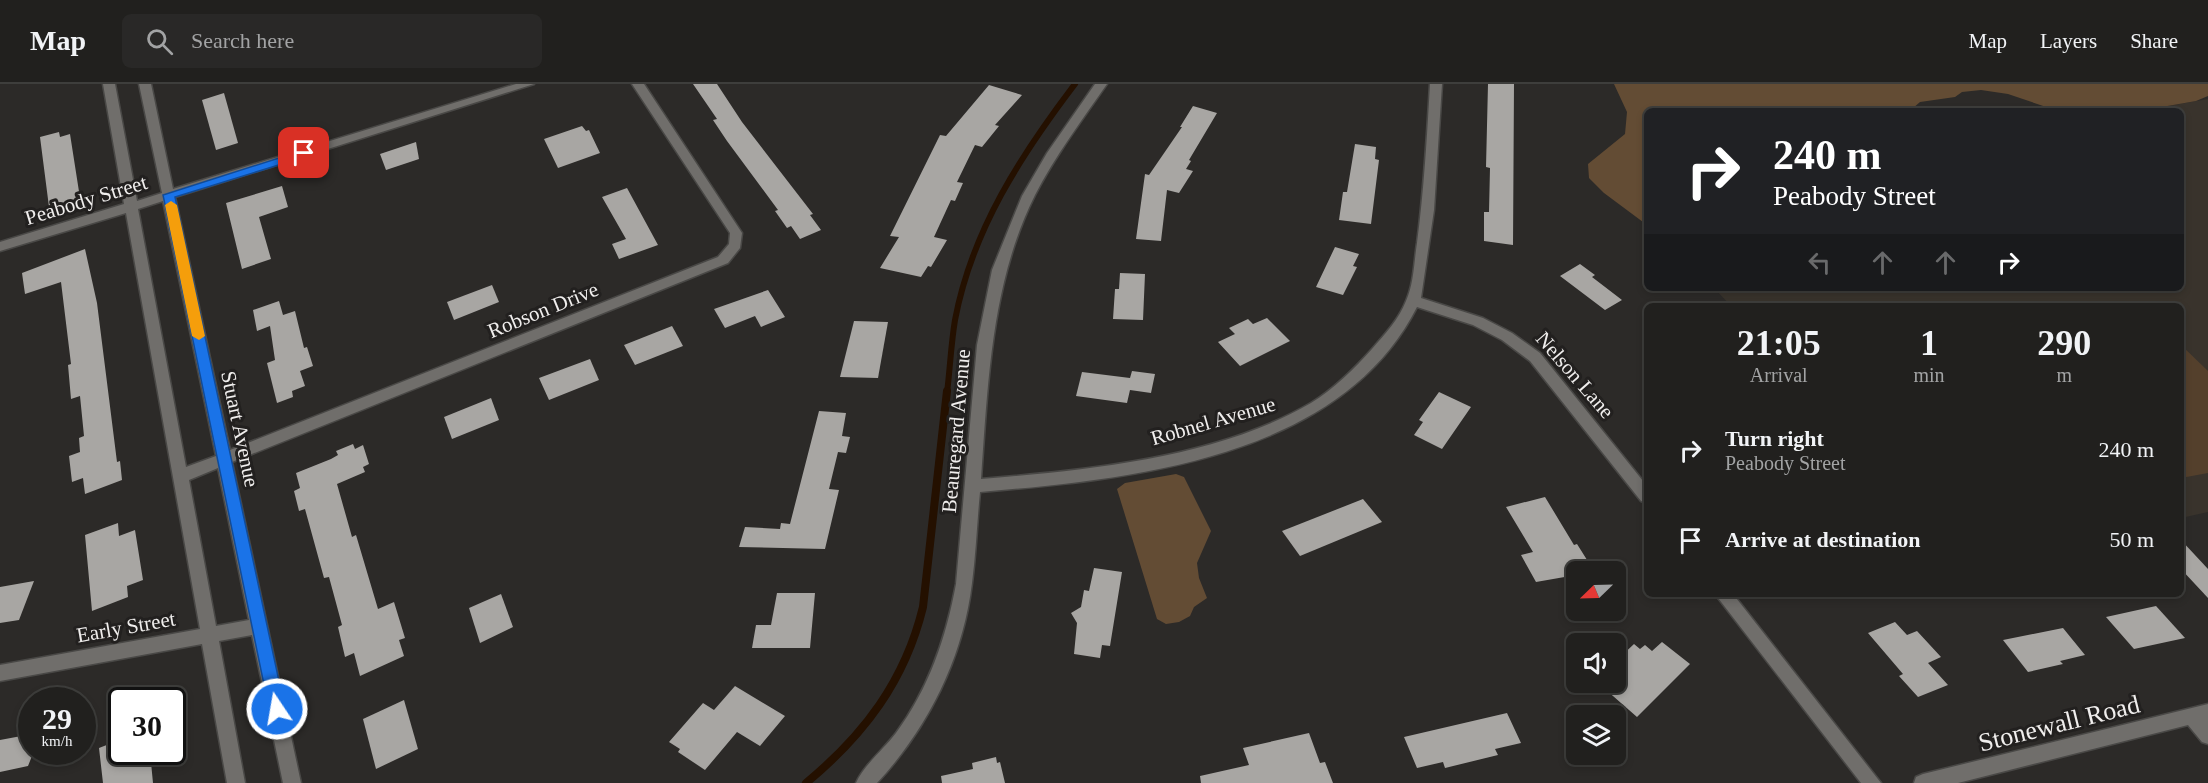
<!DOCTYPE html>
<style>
body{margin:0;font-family:"Times New Roman",serif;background:#292827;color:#f1f3f6;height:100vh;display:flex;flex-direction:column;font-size:22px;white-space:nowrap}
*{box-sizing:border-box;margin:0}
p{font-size:20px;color:#a2a3a4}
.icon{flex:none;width:33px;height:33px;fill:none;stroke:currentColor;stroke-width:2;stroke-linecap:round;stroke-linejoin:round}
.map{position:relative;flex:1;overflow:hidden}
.side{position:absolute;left:1644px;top:219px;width:540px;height:294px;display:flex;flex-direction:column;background:#21201e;border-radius:9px;box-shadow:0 3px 9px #0003,0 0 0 2px #3e3e3c}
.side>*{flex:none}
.banner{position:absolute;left:1644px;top:24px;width:540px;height:183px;border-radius:9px;box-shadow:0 3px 9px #0003,0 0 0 2px #3e3e3c;background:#202124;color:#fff;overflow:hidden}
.needle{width:39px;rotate:247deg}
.controls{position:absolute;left:1566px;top:477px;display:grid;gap:12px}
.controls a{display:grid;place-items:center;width:60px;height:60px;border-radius:9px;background:#21201e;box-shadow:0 3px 9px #0003,0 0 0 2px #3e3e3c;font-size:30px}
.speed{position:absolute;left:18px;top:603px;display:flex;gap:12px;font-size:30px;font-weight:700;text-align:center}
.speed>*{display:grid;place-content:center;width:78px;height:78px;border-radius:50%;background:#21201e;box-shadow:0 3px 9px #0003,0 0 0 2px #3e3e3c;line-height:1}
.speed small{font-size:15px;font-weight:400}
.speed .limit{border:3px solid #111;border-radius:9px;background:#fff;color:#111}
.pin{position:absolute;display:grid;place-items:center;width:51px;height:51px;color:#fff;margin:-26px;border-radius:12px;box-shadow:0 3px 9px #0006}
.me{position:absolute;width:66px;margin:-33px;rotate:348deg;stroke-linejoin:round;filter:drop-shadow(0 0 4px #0008)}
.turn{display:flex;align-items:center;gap:21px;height:126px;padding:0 30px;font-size:27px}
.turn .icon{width:78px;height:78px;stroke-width:2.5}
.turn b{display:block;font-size:42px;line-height:51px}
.lanes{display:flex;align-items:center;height:57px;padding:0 30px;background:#0003;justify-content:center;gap:30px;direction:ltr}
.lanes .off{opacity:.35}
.eta{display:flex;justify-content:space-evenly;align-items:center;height:102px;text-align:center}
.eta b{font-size:36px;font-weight:600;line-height:42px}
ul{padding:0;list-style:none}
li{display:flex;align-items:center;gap:18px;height:90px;padding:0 30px}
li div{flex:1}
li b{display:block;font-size:22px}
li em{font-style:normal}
header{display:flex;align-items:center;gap:36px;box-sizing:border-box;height:84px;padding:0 30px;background:#21201e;border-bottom:2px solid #3e3e3c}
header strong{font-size:28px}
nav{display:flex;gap:33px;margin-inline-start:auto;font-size:21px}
.search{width:420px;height:54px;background:#292827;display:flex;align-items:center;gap:15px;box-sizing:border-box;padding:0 21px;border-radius:9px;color:#a2a3a4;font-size:22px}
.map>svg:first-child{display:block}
</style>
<header>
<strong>Map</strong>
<div class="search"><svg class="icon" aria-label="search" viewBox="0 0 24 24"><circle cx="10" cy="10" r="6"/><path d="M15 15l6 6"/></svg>Search here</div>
<nav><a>Map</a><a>Layers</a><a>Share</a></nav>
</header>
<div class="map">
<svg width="2208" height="699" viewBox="0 0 2208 699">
<rect width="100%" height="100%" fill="#2c2a28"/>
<path fill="#39332c" d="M 2208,15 L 2208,428 L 2181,434 L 2181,222 L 1731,222 L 1714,204 L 2181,204 L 2181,27 L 2139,27 Z"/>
<path fill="#54402c" d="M 2181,261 L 2208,287 L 2208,389 L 2181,394 Z"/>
<g fill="#634c34">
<path d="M 1614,0 L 2208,0 L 2208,12 L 2196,17 L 2139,27 L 2058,27 L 2008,10 L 1981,6 L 1962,8 L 1955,13 L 1920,18 L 1912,25 L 1902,27 L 1647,27 L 1647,141 L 1604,109 L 1589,94 L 1588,80 L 1625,50 L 1627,28 Z"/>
<path d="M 1176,390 L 1184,393 L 1211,447 L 1197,479 L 1199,494 L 1207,514 L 1194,523 L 1190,532 L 1179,538 L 1166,540 L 1157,535 L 1117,405 L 1125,399 Z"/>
</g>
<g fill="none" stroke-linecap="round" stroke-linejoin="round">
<path stroke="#241000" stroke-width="6" d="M 947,309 C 950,285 951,260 955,236 C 972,146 1021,71 1075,0"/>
<path stroke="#241000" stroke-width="8" d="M 806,699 C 864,651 905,597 923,523 L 947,307"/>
</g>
<g fill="#a8a6a3">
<path d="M 693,0 L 717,0 L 742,38 L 813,130 L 810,131 L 821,146 L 800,155 L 791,142 L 787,144 L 775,127 L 778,126 L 727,57 L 713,36 L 717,35 Z"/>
<path d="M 1488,0 L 1514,0 L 1513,161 L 1484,157 L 1484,128 L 1489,128 L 1490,84 L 1486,83 Z"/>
<path d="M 989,1 L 1022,11 L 995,41 L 999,42 L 982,63 L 975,61 L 957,98 L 963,99 L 955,117 L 951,116 L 934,153 L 947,156 L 931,183 L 928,182 L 921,193 L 880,184 L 899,153 L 890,152 L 940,51 L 946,52 Z"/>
<path d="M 224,9 L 238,59 L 216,66 L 202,16 Z"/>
<path d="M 1193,22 L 1217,29 L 1189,76 L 1191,77 L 1186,85 L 1193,87 L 1179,109 L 1167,106 L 1161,157 L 1136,155 L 1145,90 L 1149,91 L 1182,43 L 1180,43 Z"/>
<path d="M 582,42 L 586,47 L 589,46 L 600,69 L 558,84 L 544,55 Z"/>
<path d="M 59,48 L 60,53 L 70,50 L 80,114 L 49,123 L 40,53 Z"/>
<path d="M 416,58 L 419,75 L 386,86 L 380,70 Z"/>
<path d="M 1355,60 L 1376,63 L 1375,75 L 1379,76 L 1371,140 L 1339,136 L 1343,108 L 1347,108 Z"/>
<path d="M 282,102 L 288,123 L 259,133 L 271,175 L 242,185 L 226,119 Z"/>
<path d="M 627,104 L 658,161 L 619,175 L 612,160 L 626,155 L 602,113 Z"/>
<path d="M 1335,163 L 1359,170 L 1353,182 L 1357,183 L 1343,211 L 1316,203 Z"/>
<path d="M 85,165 L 97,219 L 117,378 L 120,377 L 122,396 L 85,410 L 83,394 L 72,398 L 69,372 L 80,368 L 79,354 L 84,352 L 80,312 L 71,315 L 68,281 L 71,280 L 61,198 L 25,210 L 22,189 Z"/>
<path d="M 1580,180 L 1595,191 L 1592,193 L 1622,216 L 1605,226 L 1560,192 Z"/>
<path d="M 1120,189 L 1145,190 L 1143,236 L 1113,235 L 1115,205 L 1119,205 Z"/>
<path d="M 492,201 L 499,218 L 454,236 L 447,218 Z"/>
<path d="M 768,206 L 785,233 L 761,243 L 755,232 L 725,244 L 714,225 Z"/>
<path d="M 279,217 L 283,231 L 295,227 L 304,264 L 307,263 L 313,282 L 300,287 L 305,302 L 292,307 L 293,313 L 277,319 L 267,279 L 275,276 L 270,242 L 257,247 L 253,226 Z"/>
<path d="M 1267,234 L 1290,257 L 1240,282 L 1218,258 L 1235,250 L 1229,244 L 1248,235 L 1253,240 Z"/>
<path d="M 854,237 L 888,238 L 878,294 L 840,293 Z"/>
<path d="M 672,242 L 683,262 L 635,281 L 624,261 Z"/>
<path d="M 590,275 L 599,296 L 549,316 L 539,294 Z"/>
<path d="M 1132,287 L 1155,290 L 1151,309 L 1130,306 L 1127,319 L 1076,312 L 1082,288 L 1130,294 Z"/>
<path d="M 1439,308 L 1471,323 L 1442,365 L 1414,351 L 1423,338 L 1419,336 Z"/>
<path d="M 491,314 L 499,336 L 452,355 L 444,333 Z"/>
<path d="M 819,327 L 846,329 L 842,352 L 850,353 L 846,369 L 838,368 L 829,405 L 839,406 L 825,465 L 739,463 L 745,443 L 780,445 L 781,439 L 790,440 Z"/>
<path d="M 353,360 L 355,365 L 363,361 L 369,380 L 363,383 L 365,388 L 337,400 L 352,453 L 356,451 L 378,525 L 394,518 L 405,554 L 399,556 L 404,572 L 360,592 L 354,569 L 345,573 L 338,543 L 342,541 L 329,493 L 324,494 L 305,425 L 299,427 L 294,407 L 300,404 L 296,389 L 331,375 L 338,371 L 336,367 Z"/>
<path d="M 1545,413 L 1574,461 L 1577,460 L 1594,487 L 1576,488 L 1576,491 L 1536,498 L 1521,471 L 1533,468 L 1506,423 Z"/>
<path d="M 1363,415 L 1382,438 L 1300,472 L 1282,447 Z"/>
<path d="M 118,439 L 119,452 L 135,446 L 143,496 L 127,502 L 128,513 L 92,527 L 85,451 Z"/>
<path d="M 2181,456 L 2208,485 L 2208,514 L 2181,485 Z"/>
<path d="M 1094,484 L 1122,488 L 1110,562 L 1102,561 L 1100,574 L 1074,570 L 1077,539 L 1071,529 L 1081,523 L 1084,506 L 1089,507 Z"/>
<path d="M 34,497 L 19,536 L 0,539 L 0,503 Z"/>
<path d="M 777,509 L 815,509 L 810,564 L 752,564 L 756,541 L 771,541 Z"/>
<path d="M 501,510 L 513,543 L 480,559 L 469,524 Z"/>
<path d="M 2156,522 L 2185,554 L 2134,565 L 2106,533 Z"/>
<path d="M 1895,538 L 1907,551 L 1917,547 L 1941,573 L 1928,579 L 1948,601 L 1918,613 L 1899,592 L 1903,590 L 1868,549 Z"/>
<path d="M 2063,544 L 2085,571 L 2060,577 L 2063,580 L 2028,588 L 2003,556 Z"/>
<path d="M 1662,558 L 1690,580 L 1637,633 L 1597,598 L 1616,598 L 1616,577 L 1634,560 L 1640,565 L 1645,561 L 1652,567 Z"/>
<path d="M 735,602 L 785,632 L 760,662 L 737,648 L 705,686 L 678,668 L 680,665 L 669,658 L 703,619 L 714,626 Z"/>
<path d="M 404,616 L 418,665 L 376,685 L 363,635 Z"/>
<path d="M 1507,629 L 1521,659 L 1495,665 L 1498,671 L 1445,684 L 1443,678 L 1417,684 L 1404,653 Z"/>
<path d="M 1309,649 L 1320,679 L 1325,678 L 1333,699 L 1201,699 L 1200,692 L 1249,681 L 1243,664 Z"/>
<path d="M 32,650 L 32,672 L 28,682 L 0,688 L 0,656 Z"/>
<path d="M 122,655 L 122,668 L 150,668 L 153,699 L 103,699 L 99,664 Z"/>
<path d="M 996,673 L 997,679 L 1000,678 L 1005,699 L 942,699 L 941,692 L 973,685 L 972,679 Z"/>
</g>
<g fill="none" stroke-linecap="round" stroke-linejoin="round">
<g stroke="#494846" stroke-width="3">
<g id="street">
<path d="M 103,0 L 115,0 L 137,117 L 162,109 L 139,0 L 151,0 L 173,105 L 516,0 L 534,0 L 175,113 L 230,366 L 718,173 L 729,160 L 730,149 L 632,0 L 644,0 L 742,149 L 740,164 L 728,179 L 232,378 L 301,699 L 283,699 L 252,551 L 219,557 L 245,699 L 227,699 L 202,560 L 0,597 L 0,581 L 200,545 L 126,129 L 0,167 L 0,158 L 124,120 ZM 163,117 L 216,372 L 186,383 L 138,125 ZM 218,384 L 249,536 L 216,542 L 189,396 Z"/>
<path d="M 1095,0 L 1107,0 C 1082,36 1055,72 1035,111 C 991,199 988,299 981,395 C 1088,386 1217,374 1311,319 C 1334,305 1354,285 1372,265 C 1385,250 1399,235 1406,217 C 1414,199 1414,178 1417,159 C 1424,106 1427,53 1430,0 L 1442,0 L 1434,126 L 1421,214 L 1483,234 L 1512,249 L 1540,269 L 1647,402 L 1647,419 L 1641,417 L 1530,277 L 1502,256 L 1473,241 L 1417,223 C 1340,375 1131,395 980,408 C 977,438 976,469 972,499 C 963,574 928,644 877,699 L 856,699 C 864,681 884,665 896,649 C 929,604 946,554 956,500 L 977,261 L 992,186 L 1022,112 L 1047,69 Z"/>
<path d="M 1715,510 L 1733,510 L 1881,699 L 1861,699 Z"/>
</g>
</g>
<g stroke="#494846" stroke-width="3">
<path id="secondary" d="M 2208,620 L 2208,660 L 2202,658 L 2188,641 L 1958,699 L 1914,699 L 1916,693 L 1923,690 Z"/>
</g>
<use href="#street" fill="#706e6b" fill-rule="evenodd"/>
<use href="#secondary" fill="#706e6b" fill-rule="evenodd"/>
</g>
<path fill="#1a73e8" stroke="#114b97" stroke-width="1.5" d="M 304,66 L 308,67 L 308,72 L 175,113 L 285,625 L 283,630 L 277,632 L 271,630 L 269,625 L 163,111 Z"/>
<path fill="#f59e0b" d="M 171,117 L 177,121 L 205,252 L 199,256 L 192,252 L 165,121 Z"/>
<g text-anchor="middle" stroke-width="6" stroke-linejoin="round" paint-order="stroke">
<g font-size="21" fill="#f0eeed" stroke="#22201f">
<text transform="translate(86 116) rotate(-17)" y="7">Peabody Street</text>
<text transform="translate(543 226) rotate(-22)" y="7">Robson Drive</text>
<text transform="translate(1575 291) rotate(49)" y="7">Nelson Lane</text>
<text transform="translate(1213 337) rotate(-16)" y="7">Robnel Avenue</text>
<text transform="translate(240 345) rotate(78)" y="7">Stuart Avenue</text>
<text transform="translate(956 347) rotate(-85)" y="7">Beauregard Avenue</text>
<text transform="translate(126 543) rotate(-10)" y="7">Early Street</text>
</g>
<g font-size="26" fill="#f0eeed" stroke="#22201f">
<text transform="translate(2059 639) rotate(-14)" y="9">Stonewall Road</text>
</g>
</g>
</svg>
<div class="controls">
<a><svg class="needle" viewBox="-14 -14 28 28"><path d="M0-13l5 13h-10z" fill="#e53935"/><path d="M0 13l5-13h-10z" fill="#a2a3a4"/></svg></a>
<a><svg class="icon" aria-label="sound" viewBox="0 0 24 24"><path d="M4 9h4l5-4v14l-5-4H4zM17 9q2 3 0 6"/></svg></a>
<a><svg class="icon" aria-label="layers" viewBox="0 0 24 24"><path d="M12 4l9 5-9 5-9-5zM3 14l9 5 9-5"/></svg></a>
</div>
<div class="speed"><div>29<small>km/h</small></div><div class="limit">30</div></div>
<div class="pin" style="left:304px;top:69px;background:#d93025"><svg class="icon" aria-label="arrive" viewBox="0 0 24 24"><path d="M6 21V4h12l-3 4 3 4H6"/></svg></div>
<svg class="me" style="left:277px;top:625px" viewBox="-20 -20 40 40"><circle r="17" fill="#1a73e8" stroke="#fff" stroke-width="3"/><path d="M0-11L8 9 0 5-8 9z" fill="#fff"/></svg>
<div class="banner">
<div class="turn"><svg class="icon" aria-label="right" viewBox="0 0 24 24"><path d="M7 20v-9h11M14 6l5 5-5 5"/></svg><div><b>240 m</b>Peabody Street</div></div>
<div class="lanes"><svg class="icon off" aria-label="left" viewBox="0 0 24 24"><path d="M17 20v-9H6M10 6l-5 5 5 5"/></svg><svg class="icon off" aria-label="ahead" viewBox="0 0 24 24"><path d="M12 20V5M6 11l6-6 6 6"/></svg><svg class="icon off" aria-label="ahead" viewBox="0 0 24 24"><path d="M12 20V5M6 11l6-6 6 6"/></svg><svg class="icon" aria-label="right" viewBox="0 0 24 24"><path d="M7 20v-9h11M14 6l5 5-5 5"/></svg></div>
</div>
<section class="side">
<div class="eta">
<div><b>21:05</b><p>Arrival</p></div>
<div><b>1</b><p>min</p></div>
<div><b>290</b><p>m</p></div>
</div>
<ul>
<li><svg class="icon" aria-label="right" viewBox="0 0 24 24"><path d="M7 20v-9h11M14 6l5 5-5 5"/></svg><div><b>Turn right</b><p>Peabody Street</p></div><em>240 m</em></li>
<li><svg class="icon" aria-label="arrive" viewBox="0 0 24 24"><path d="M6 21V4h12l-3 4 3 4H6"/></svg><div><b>Arrive at destination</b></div><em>50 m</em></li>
</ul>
</section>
</div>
